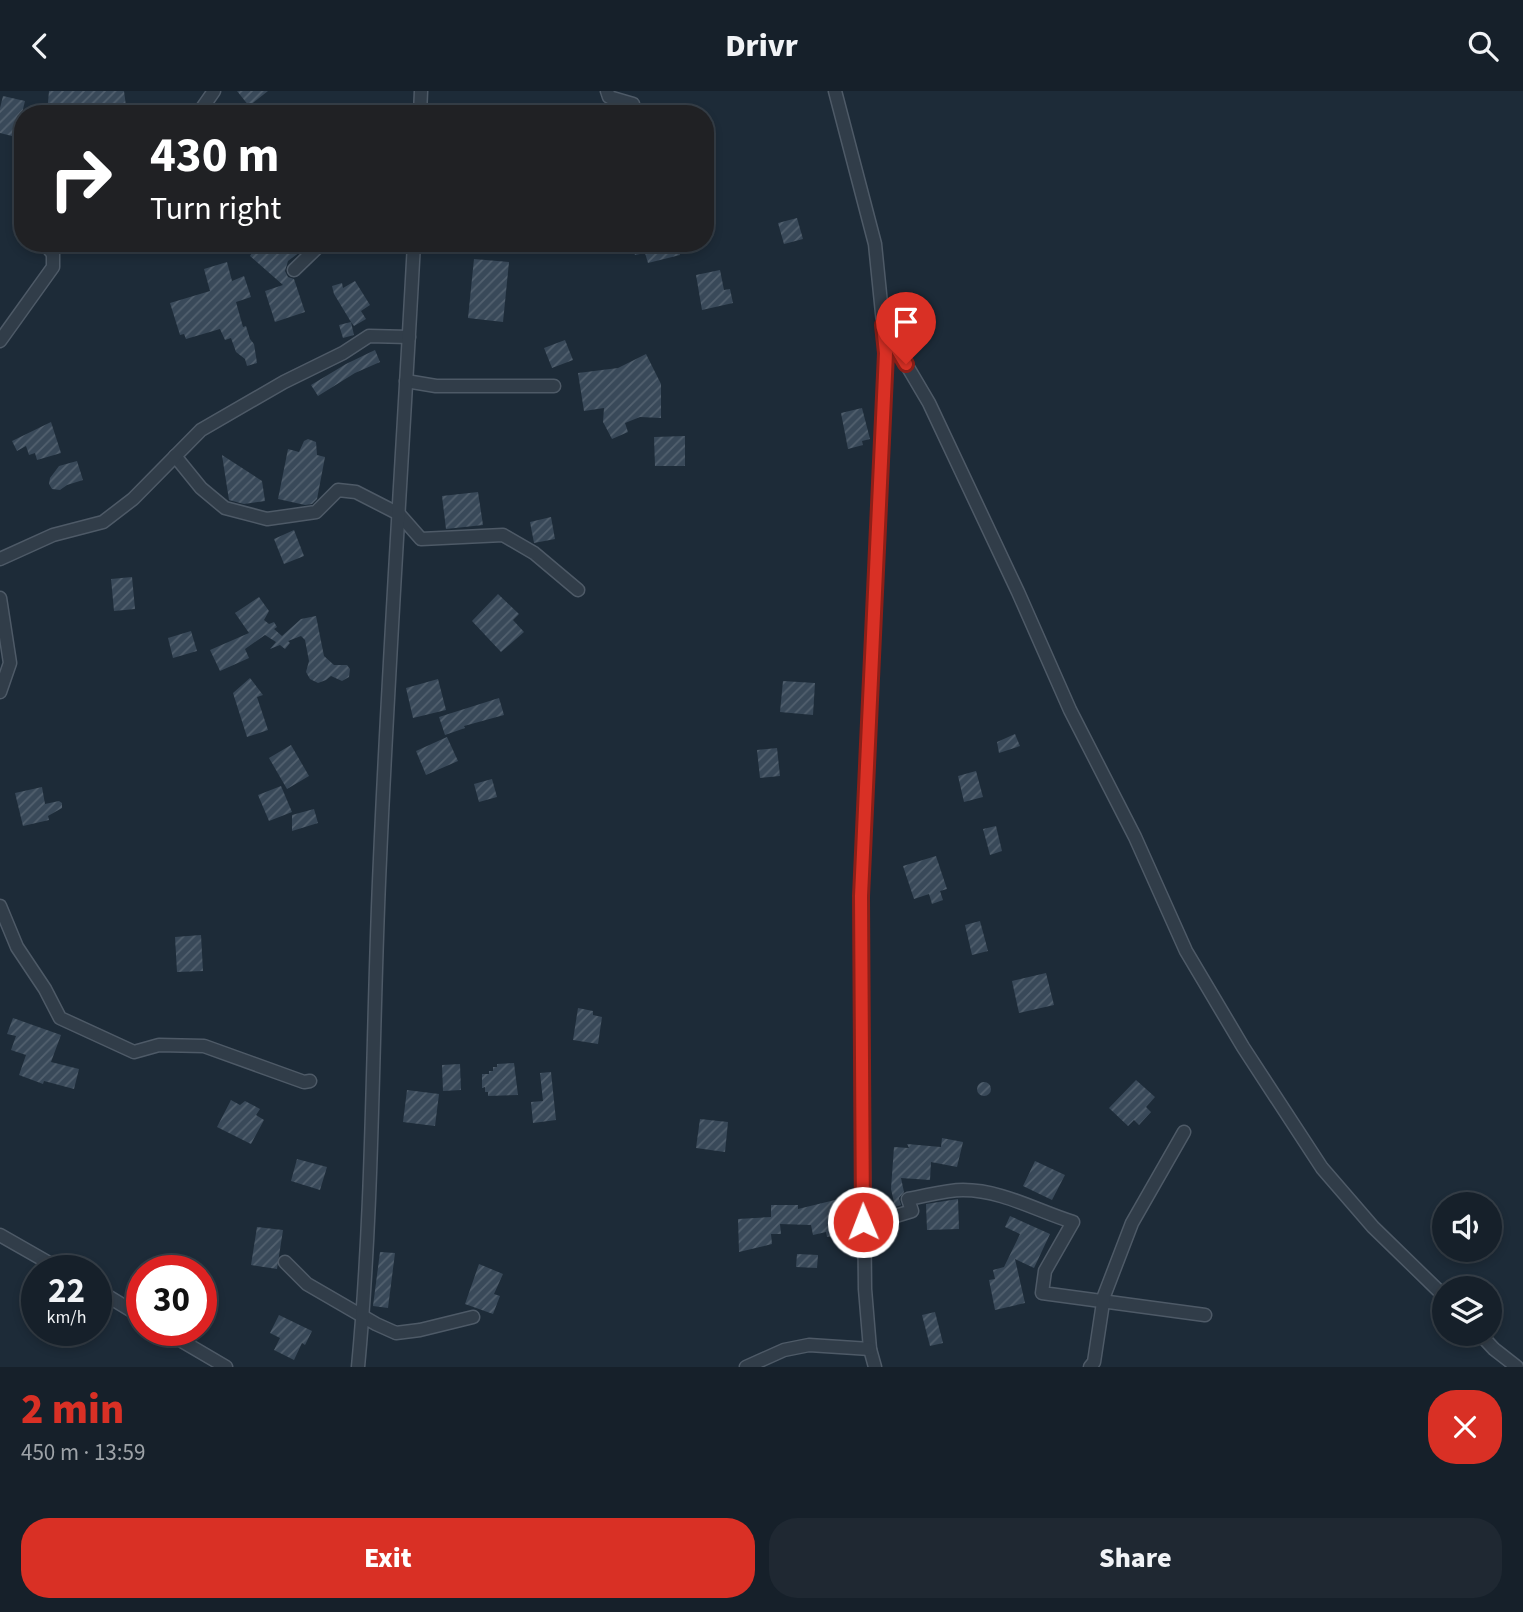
<!DOCTYPE html>
<meta charset="utf-8">
<style>
body{margin:0;font-family:"Source Sans 3",sans-serif;background:#1f2832;color:#f1f3f6;height:100vh;display:flex;flex-direction:column;font-size:26px;white-space:nowrap}
*{box-sizing:border-box;margin:0}
p{font-size:23px;color:#9ea3a8}
.icon{flex:none;width:38px;height:38px;fill:none;stroke:currentColor;stroke-width:2;stroke-linecap:round;stroke-linejoin:round}
.map{position:relative;height:1276px;overflow:hidden}
.details{display:flex;flex-direction:column;background:#16202a;flex:1}
.details>*{flex:none}
.guide{position:absolute;left:14px;top:14px;width:700px;height:147px;border-radius:28px;box-shadow:0 4px 10px #0003,0 0 0 2px #353e47;background:#202124;color:#fff;overflow:hidden}
.controls{position:absolute;left:1432px;top:1101px;display:grid;gap:14px}
.controls a{display:grid;place-items:center;width:70px;height:70px;border-radius:50%;background:#16202a;box-shadow:0 4px 10px #0003,0 0 0 2px #353e47;font-size:35px}
.speed{position:absolute;left:21px;top:1164px;display:flex;gap:14px;font-size:35px;font-weight:700;text-align:center}
.speed>*{display:grid;place-content:center;width:91px;height:91px;border-radius:50%;background:#16202a;box-shadow:0 4px 10px #0003,0 0 0 2px #353e47;line-height:1}
.speed small{font-size:18px;font-weight:400}
.speed .limit{border:10px solid #d22;background:#fff;color:#111}
.pin{position:absolute;display:grid;place-items:center;width:60px;height:60px;color:#fff;margin:-72px -30px;border-radius:50% 50% 50% 0;rotate:-45deg;box-shadow:0 0 7px #0007}
.pin .icon{rotate:45deg}
.me{position:absolute;width:77px;margin:-38px;rotate:359deg;stroke-linejoin:round;filter:drop-shadow(0 0 5px #0008)}
.turn{display:flex;align-items:center;gap:24px;height:147px;padding:0 21px;font-size:32px}
.turn .icon{width:91px;height:91px;stroke-width:2.5}
.turn b{display:block;font-size:49px;line-height:60px}
.round{display:grid;place-items:center;flex:none;width:74px;height:74px;border-radius:28px;background:#1f2832}
.head{display:flex;align-items:center;justify-content:space-between;height:119px;padding:0 21px}
h1{font-size:42px;font-weight:800;line-height:52px;color:#d93025}
.cta{display:flex;gap:14px;margin-top:auto;padding:14px 21px}
.cta a{flex:1;height:80px;border-radius:28px;background:#d93025;color:#fff;font-size:28px;font-weight:800;line-height:80px;text-align:center}
.cta a+a{background:#1f2832;color:#f1f3f6}
header{display:flex;justify-content:space-between;align-items:center;height:91px;padding:0 21px;background:#16202a;font-size:32px;font-weight:800}
.map>svg:first-child{display:block}
</style>
<header><svg class="icon" aria-label="back" viewBox="0 0 24 24"><path d="M15 5l-7 7 7 7"/></svg>Drivr<svg class="icon" aria-label="search" viewBox="0 0 24 24"><circle cx="10" cy="10" r="6"/><path d="M15 15l6 6"/></svg></header>
<div class="map">
<svg width="1523" height="1276" viewBox="0 0 1523 1276">
<defs>
<pattern id="building-hatch" width="6" height="6" patternUnits="userSpaceOnUse" patternTransform="scale(1.75)"><rect width="6" height="6" fill="#394959"/><path d="M-1 1l2-2M0 6l6-6M5 7l2-2" fill="none" stroke="#53616f"/></pattern>
</defs>
<rect width="100%" height="100%" fill="#1d2b38"/>
<g fill="url(#building-hatch)">
<path d="M 49,0 L 124,0 L 127,23 L 47,23 Z"/>
<path d="M 237,0 L 268,0 L 249,15 Z"/>
<path d="M 3,5 L 25,10 L 16,46 L 0,42 L 0,17 Z"/>
<path d="M 797,127 L 803,148 L 784,153 L 778,132 Z"/>
<path d="M 258,152 L 299,152 L 300,161 L 288,170 L 285,180 L 288,186 L 294,188 L 305,221 L 275,231 L 265,200 L 283,194 L 250,165 Z"/>
<path d="M 631,152 L 677,152 L 680,164 L 648,172 L 645,162 L 635,164 Z"/>
<path d="M 474,168 L 509,171 L 503,231 L 468,227 Z"/>
<path d="M 227,171 L 232,190 L 244,185 L 251,206 L 236,211 L 243,236 L 246,235 L 250,248 L 254,253 L 257,272 L 247,275 L 245,268 L 236,261 L 231,247 L 225,249 L 220,238 L 186,248 L 184,243 L 180,244 L 170,212 L 210,200 L 204,178 Z"/>
<path d="M 720,179 L 724,199 L 730,198 L 733,212 L 702,219 L 696,184 Z"/>
<path d="M 355,190 L 370,214 L 361,220 L 366,228 L 354,235 L 351,231 L 354,244 L 343,247 L 339,234 L 351,231 L 334,203 L 332,195 L 342,192 L 343,197 Z"/>
<path d="M 565,249 L 573,269 L 552,277 L 544,257 Z"/>
<path d="M 375,259 L 380,271 L 355,282 L 318,305 L 311,294 L 346,273 Z"/>
<path d="M 646,263 L 661,293 L 661,327 L 640,326 L 625,332 L 628,341 L 612,348 L 603,331 L 604,317 L 584,320 L 578,282 L 618,277 Z"/>
<path d="M 862,317 L 870,348 L 862,350 L 863,354 L 848,358 L 841,322 Z"/>
<path d="M 51,331 L 61,362 L 37,369 L 35,362 L 29,364 L 26,355 L 17,360 L 12,350 Z"/>
<path d="M 685,345 L 685,375 L 655,375 L 654,346 Z"/>
<path d="M 308,348 L 316,351 L 317,364 L 325,366 L 317,408 L 312,413 L 305,414 L 278,408 L 288,358 L 299,361 L 304,350 Z"/>
<path d="M 222,364 L 262,390 L 265,410 L 244,413 L 229,409 Z"/>
<path d="M 77,370 L 83,389 L 67,394 L 60,399 L 52,398 L 49,393 L 50,387 L 59,375 Z"/>
<path d="M 478,401 L 483,434 L 446,438 L 442,405 Z"/>
<path d="M 551,426 L 555,448 L 534,452 L 530,431 Z"/>
<path d="M 294,439 L 304,465 L 284,473 L 274,448 Z"/>
<path d="M 132,486 L 135,518 L 114,520 L 111,488 Z"/>
<path d="M 498,503 L 519,523 L 513,529 L 524,541 L 501,561 L 472,530 Z"/>
<path d="M 259,506 L 269,520 L 264,529 L 269,533 L 274,531 L 277,536 L 274,538 L 282,545 L 301,528 L 316,525 L 324,565 L 334,574 L 347,574 L 350,578 L 349,586 L 342,590 L 331,585 L 326,589 L 318,592 L 310,588 L 306,581 L 309,570 L 305,549 L 301,545 L 288,550 L 290,552 L 285,558 L 280,554 L 270,558 L 276,551 L 265,544 L 245,558 L 249,567 L 220,580 L 210,559 L 249,542 L 235,522 Z"/>
<path d="M 191,540 L 197,560 L 173,567 L 168,547 Z"/>
<path d="M 250,587 L 263,604 L 257,606 L 268,639 L 247,646 L 233,602 Z"/>
<path d="M 438,588 L 446,619 L 413,627 L 406,597 Z"/>
<path d="M 783,590 L 815,592 L 813,624 L 780,621 Z"/>
<path d="M 499,607 L 504,624 L 464,635 L 465,637 L 445,644 L 439,626 Z"/>
<path d="M 1015,643 L 1020,655 L 999,662 L 997,651 Z"/>
<path d="M 447,646 L 458,670 L 426,684 L 416,660 Z"/>
<path d="M 291,654 L 309,685 L 287,698 L 269,667 Z"/>
<path d="M 777,657 L 780,685 L 760,687 L 757,659 Z"/>
<path d="M 976,680 L 983,706 L 964,711 L 958,685 Z"/>
<path d="M 492,688 L 497,706 L 479,711 L 474,693 Z"/>
<path d="M 281,695 L 292,721 L 269,730 L 258,704 Z"/>
<path d="M 42,696 L 45,713 L 59,710 L 62,712 L 62,717 L 48,725 L 49,729 L 23,735 L 15,702 Z"/>
<path d="M 314,718 L 318,732 L 292,740 L 292,724 Z"/>
<path d="M 996,735 L 1002,760 L 990,764 L 983,738 Z"/>
<path d="M 936,765 L 947,798 L 940,800 L 943,809 L 932,813 L 929,803 L 914,808 L 903,775 Z"/>
<path d="M 980,830 L 988,860 L 972,864 L 965,834 Z"/>
<path d="M 201,844 L 203,880 L 177,881 L 175,846 Z"/>
<path d="M 1046,882 L 1054,914 L 1019,922 L 1012,890 Z"/>
<path d="M 578,917 L 593,920 L 593,924 L 602,926 L 598,953 L 573,949 Z"/>
<path d="M 13,927 L 61,944 L 51,971 L 79,978 L 74,998 L 44,990 L 43,993 L 19,984 L 26,964 L 11,959 L 16,945 L 7,943 Z"/>
<path d="M 514,972 L 518,1004 L 488,1005 L 488,1001 L 485,1001 L 485,996 L 482,997 L 482,983 L 489,983 L 489,980 L 493,980 L 493,976 L 497,976 L 497,973 Z"/>
<path d="M 460,973 L 461,999 L 443,1000 L 442,974 Z"/>
<path d="M 551,981 L 556,1029 L 533,1032 L 531,1011 L 543,1010 L 540,982 Z"/>
<path d="M 1136,989 L 1155,1006 L 1146,1016 L 1151,1021 L 1139,1034 L 1134,1029 L 1128,1035 L 1109,1017 Z"/>
<circle cx="984" cy="998" r="7"/>
<path d="M 407,999 L 439,1003 L 435,1035 L 403,1031 Z"/>
<path d="M 231,1009 L 240,1014 L 245,1010 L 260,1018 L 256,1024 L 264,1029 L 251,1053 L 217,1036 Z"/>
<path d="M 700,1028 L 728,1031 L 725,1061 L 696,1057 Z"/>
<path d="M 942,1047 L 963,1051 L 957,1076 L 931,1071 L 930,1089 L 901,1087 L 904,1101 L 899,1107 L 901,1114 L 895,1116 L 891,1098 L 894,1056 L 909,1057 L 907,1053 L 941,1056 Z"/>
<path d="M 297,1068 L 327,1076 L 320,1099 L 291,1090 Z"/>
<path d="M 1035,1070 L 1065,1084 L 1052,1109 L 1023,1095 Z"/>
<path d="M 839,1108 L 846,1136 L 838,1138 L 839,1144 L 827,1146 L 826,1141 L 813,1144 L 811,1134 L 780,1133 L 781,1143 L 771,1143 L 772,1153 L 739,1161 L 738,1128 L 771,1126 L 771,1114 L 798,1114 L 798,1118 Z"/>
<path d="M 958,1108 L 959,1138 L 927,1139 L 926,1113 Z"/>
<path d="M 1010,1125 L 1050,1143 L 1034,1177 L 1015,1168 L 1025,1212 L 995,1219 L 989,1189 L 995,1188 L 993,1179 L 1004,1176 L 1020,1143 L 1005,1136 Z"/>
<path d="M 257,1136 L 283,1139 L 277,1178 L 251,1174 Z"/>
<path d="M 380,1161 L 395,1162 L 388,1217 L 373,1215 Z"/>
<path d="M 797,1163 L 818,1164 L 817,1177 L 796,1176 Z"/>
<path d="M 479,1173 L 503,1183 L 494,1203 L 500,1205 L 493,1223 L 465,1213 Z"/>
<path d="M 935,1221 L 943,1252 L 930,1255 L 922,1224 Z"/>
<path d="M 279,1224 L 312,1240 L 305,1254 L 302,1252 L 294,1269 L 274,1259 L 280,1247 L 270,1242 Z"/>
</g>
<g fill="none" stroke-linecap="round" stroke-linejoin="round">
<g stroke="#4e5a67" stroke-width="15">
<g id="street">
<path d="M 607,0 L 609,6 L 633,13"/>
<path d="M 835,0 L 875,153 L 886,262 L 861,805 L 865,1198 L 870,1258 L 875,1276"/>
<path d="M 198,23 L 214,0"/>
<path d="M 420,23 L 421,0"/>
<path d="M 224,152 L 226,154"/>
<path d="M 294,179 L 322,152"/>
<path d="M 886,239 L 929,312 L 1018,501 L 1070,619 L 1135,746 L 1186,860 L 1243,956 L 1322,1077 L 1373,1136 L 1444,1205"/>
<path d="M 0,250 L 53,176 L 53,163 L 44,152"/>
<path d="M 406,290 L 436,295 L 554,295"/>
<path d="M 175,365 L 201,397 L 225,417 L 267,428 L 316,421 L 338,399 L 356,401 L 399,423 L 421,448 L 503,444 L 534,462 L 578,499"/>
<path d="M 0,468 L 53,444 L 103,431 L 133,408 L 201,339 L 284,291 L 343,262 L 369,245 L 409,246"/>
<path d="M 0,507 L 10,572 L 0,601"/>
<path d="M 0,815 L 17,856 L 45,898 L 60,927 L 134,961 L 159,954 L 204,955 L 304,991 L 310,990"/>
<path d="M 863,1131 L 876,1131 L 912,1120 L 908,1108 C 926,1105 945,1099 963,1099 C 1002,1099 1037,1120 1073,1131 L 1045,1180 L 1042,1202 L 1205,1224"/>
<path d="M 0,1144 L 63,1180"/>
<path d="M 285,1171 L 307,1193 L 376,1233 L 396,1242 L 420,1239 L 473,1226"/>
<path d="M 96,1198 L 142,1226"/>
<path d="M 163,1239 L 226,1276"/>
<path d="M 1479,1242 L 1494,1258 L 1517,1276"/>
<path d="M 358,1276 C 374,1107 372,937 380,768 C 389,562 403,357 414,152"/>
<path d="M 746,1276 L 784,1259 L 809,1254 L 870,1258"/>
<path d="M 1090,1276 L 1094,1271 L 1104,1205 L 1132,1132 L 1184,1041"/>
</g>
</g>
<use href="#street" stroke="#313d49" stroke-width="12"/>
</g>
<g fill="none" stroke-linecap="round" stroke-linejoin="round">
<g stroke="#8d1f18" stroke-width="18">
<path id="route" d="M 863,1131 L 861,805 L 886,262 L 883,234 L 906,273"/>
</g>
<use href="#route" stroke="#d93025" stroke-width="12"/>
</g>
</svg>
<div class="controls">
<a><svg class="icon" aria-label="sound" viewBox="0 0 24 24"><path d="M4 9h4l5-4v14l-5-4H4zM17 9q2 3 0 6"/></svg></a>
<a><svg class="icon" aria-label="layers" viewBox="0 0 24 24"><path d="M12 4l9 5-9 5-9-5zM3 14l9 5 9-5"/></svg></a>
</div>
<div class="speed"><div>22<small>km/h</small></div><div class="limit">30</div></div>
<div class="pin" style="left:906px;top:273px;background:#d93025"><svg class="icon" aria-label="arrive" viewBox="0 0 24 24"><path d="M6 21V4h12l-3 4 3 4H6"/></svg></div>
<svg class="me" style="left:863px;top:1131px" viewBox="-20 -20 40 40"><circle r="17" fill="#d93025" stroke="#fff" stroke-width="3"/><path d="M0-11L8 9 0 5-8 9z" fill="#fff"/></svg>
<div class="guide">
<div class="turn"><svg class="icon" aria-label="right" viewBox="0 0 24 24"><path d="M7 20v-9h11M14 6l5 5-5 5"/></svg><div><b>430 m</b>Turn right</div></div>
</div>
</div>
<section class="details">
<div class="head"><div><h1>2 min</h1><p>450 m · 13:59</p></div><a class="round" style="background:#d93025;color:#fff"><svg class="icon" aria-label="close" viewBox="0 0 24 24"><path d="M6 6l12 12M18 6L6 18"/></svg></a></div>
<div class="cta"><a>Exit</a><a>Share</a></div>
</section>
